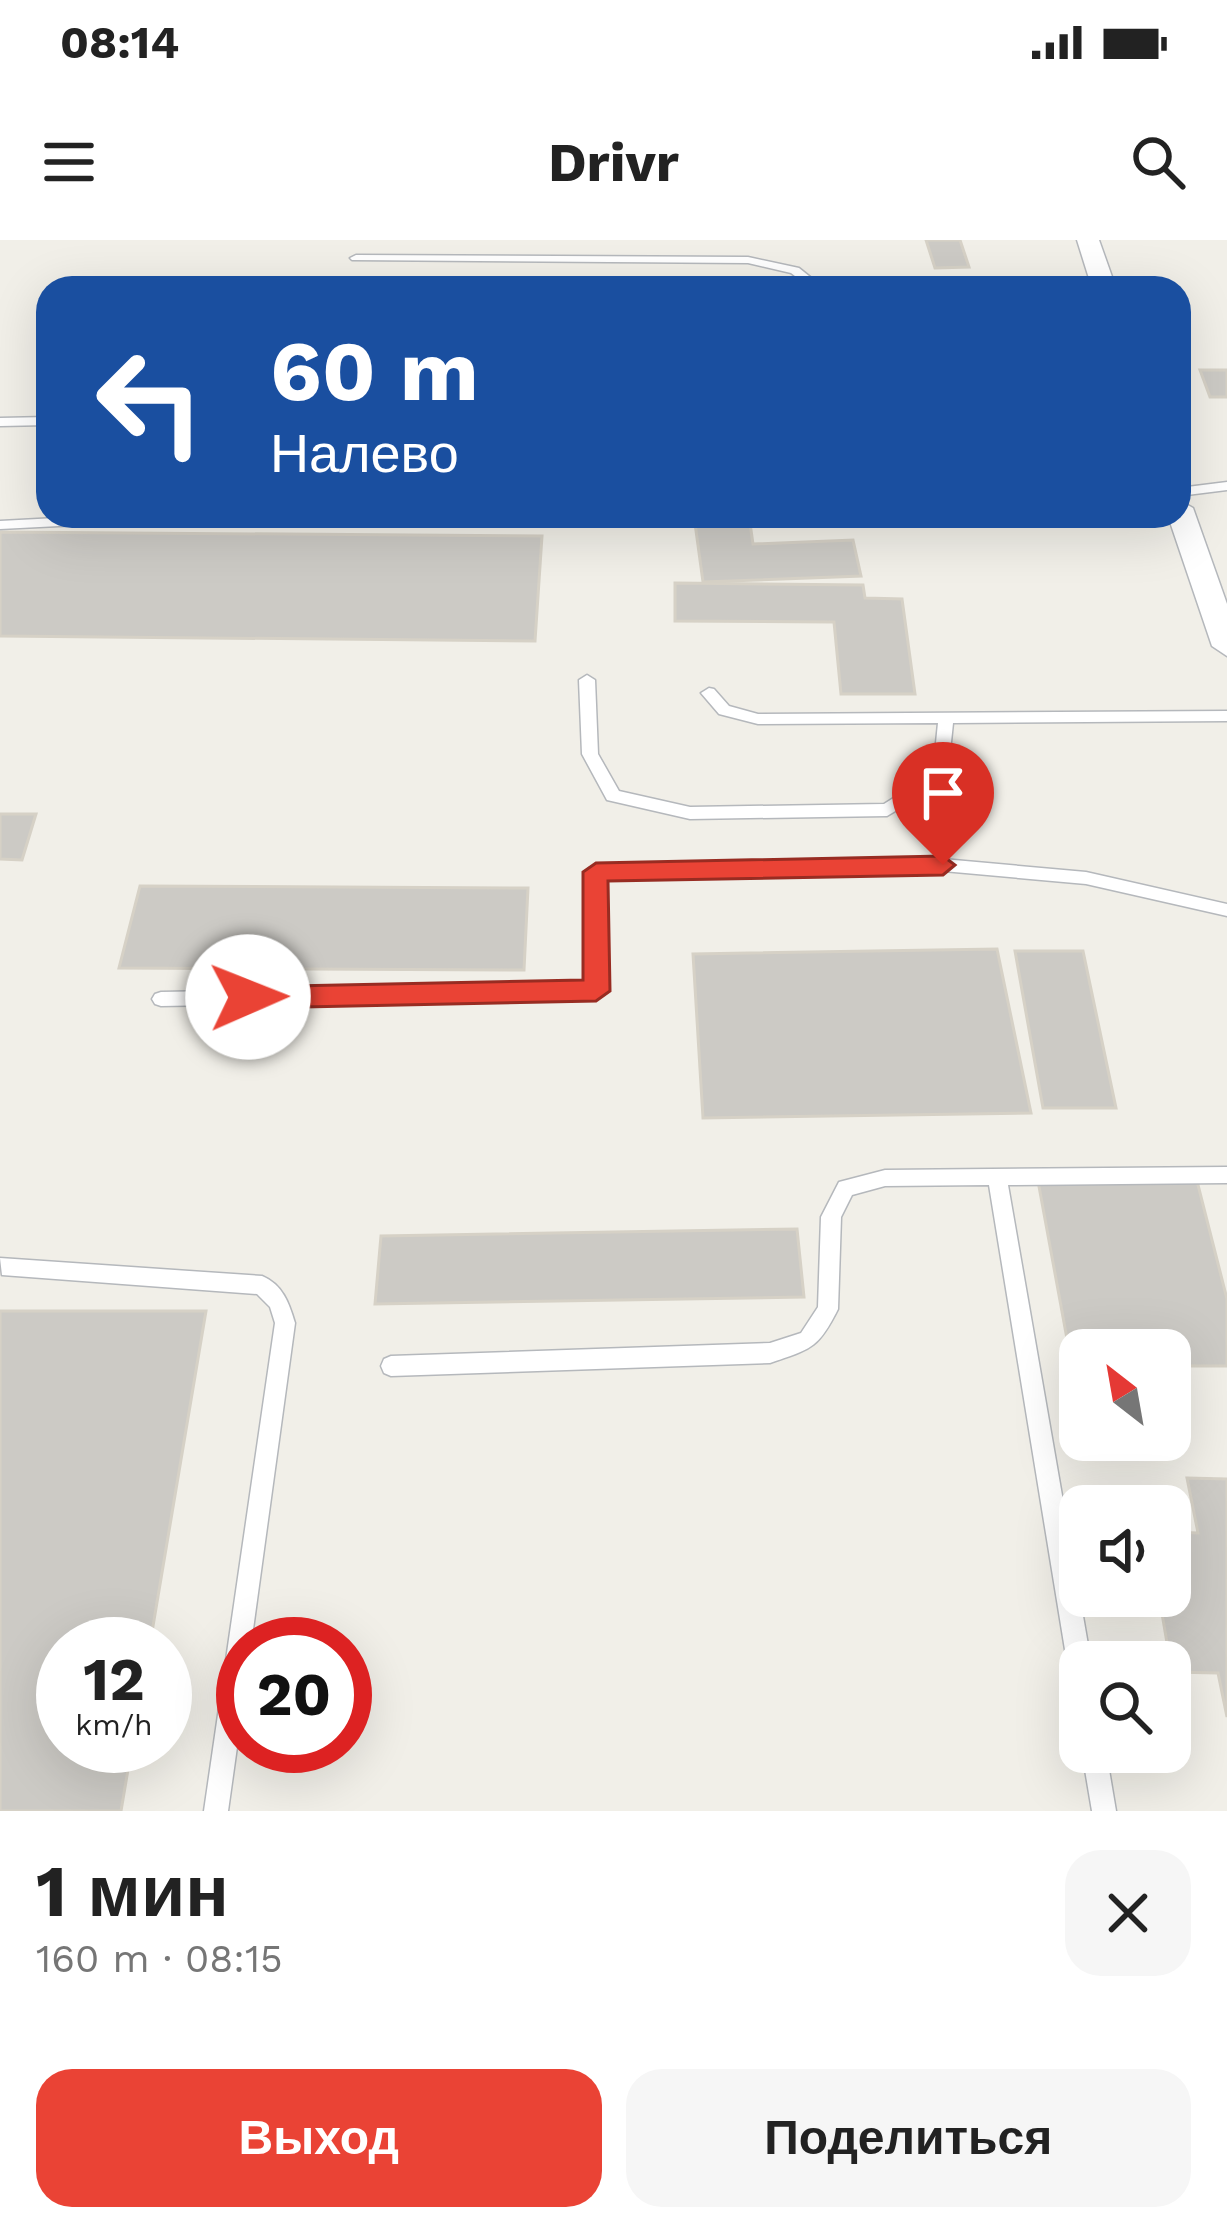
<!DOCTYPE html>
<html lang="ru">
<meta charset="utf-8">
<style>
body{margin:0;font-family:"Work Sans",sans-serif;background:#f6f6f6;color:#222;height:100vh;display:flex;flex-direction:column;font-size:45px;white-space:nowrap}
*{box-sizing:border-box;margin:0}
p{font-size:39px;color:#767676}
.icon{flex:none;width:66px;height:66px;fill:none;stroke:currentColor;stroke-width:2;stroke-linecap:round;stroke-linejoin:round}
.map{position:relative;height:1571px;overflow:hidden}
.side{display:flex;flex-direction:column;background:#fff;flex:1}
.side>*{flex:none}
.banner{position:absolute;left:36px;top:36px;width:1155px;height:252px;border-radius:36px;box-shadow:0 12px 48px #0002;background:#1a4fa0;color:#fff;overflow:hidden}
.needle{width:78px;rotate:329deg}
.tools{position:absolute;left:1059px;top:1089px;display:grid;gap:24px}
.tools a{display:grid;place-items:center;width:132px;height:132px;border-radius:24px;background:#fff;box-shadow:0 12px 48px #0002;font-size:60px}
.speed{position:absolute;left:36px;top:1377px;display:flex;gap:24px;font-size:60px;font-weight:700;text-align:center}
.speed>*{display:grid;place-content:center;width:156px;height:156px;border-radius:50%;background:#fff;box-shadow:0 12px 48px #0002;line-height:1}
.speed small{font-size:30px;font-weight:400}
.speed .limit{border:18px solid #d22;background:#fff;color:#111}
.pin{position:absolute;display:grid;place-items:center;width:102px;height:102px;color:#fff;margin:-123px -51px;border-radius:50% 50% 50% 0;rotate:-45deg;box-shadow:0 0 12px #0007}
.pin .icon{rotate:45deg}
.me{position:absolute;width:132px;margin:-66px;rotate:89deg;stroke-linejoin:round;filter:drop-shadow(0 0 9px #0008)}
.turn{display:flex;align-items:center;gap:42px;height:252px;padding:0 36px;font-size:54px}
.turn .icon{width:156px;height:156px;stroke-width:2.5}
.turn b{display:block;font-size:84px;line-height:102px}
.round{display:grid;place-items:center;flex:none;width:126px;height:126px;border-radius:36px;background:#f6f6f6}
.overview{display:flex;align-items:center;justify-content:space-between;height:204px;padding:0 36px}
h1{font-size:72px;font-weight:700;line-height:90px}
.button{display:flex;gap:24px;margin-top:auto;padding:24px 36px}
.button a{flex:1;height:138px;border-radius:36px;background:#ea4335;color:#fff;font-size:48px;font-weight:700;line-height:138px;text-align:center}
.button a+a{background:#f6f6f6;color:#222}
.status{display:flex;justify-content:space-between;align-items:center;height:84px;padding:0 60px;background:#fff;direction:ltr}
.status svg{height:33px;fill:currentColor}
header{display:flex;justify-content:space-between;align-items:center;height:156px;padding:0 36px;background:#fff;font-size:54px;font-weight:700}
.map>svg:first-child{display:block}
</style>
<div class="status"><b>08:14</b><svg viewBox="0 0 49 12"><path d="M0 12V9h3v3zM5 12V6h3v6zM10 12V3h3v9zM15 12V0h3v12zM26 1h20v11H26zM47 4h2v5h-2z"/></svg></div>
<header><svg class="icon" aria-label="menu" viewBox="0 0 24 24"><path d="M4 6h16M4 12h16M4 18h16"/></svg>Drivr<svg class="icon" aria-label="search" viewBox="0 0 24 24"><circle cx="10" cy="10" r="6"/><path d="M15 15l6 6"/></svg></header>
<div class="map">
<svg width="1227" height="1571" viewBox="0 0 1227 1571">
<rect width="100%" height="100%" fill="#f1efe8"/>
<g fill="#cccac5" stroke="#d6d1c6" stroke-width="3">
<path d="M 926,0 L 960,0 L 969,27 L 935,28 Z"/>
<path d="M 1200,130 L 1227,130 L 1227,157 L 1210,157 Z"/>
<path d="M 694,276 L 749,276 L 753,304 L 853,300 L 861,336 L 703,342 Z"/>
<path d="M 0,292 L 542,296 L 535,401 L 0,396 Z"/>
<path d="M 675,343 L 863,345 L 865,358 L 902,359 L 915,454 L 841,454 L 834,382 L 675,381 Z"/>
<path d="M 0,574 L 36,574 L 22,620 L 0,619 Z"/>
<path d="M 140,646 L 528,648 L 524,730 L 119,728 Z"/>
<path d="M 997,709 L 1031,873 L 703,878 L 693,714 Z"/>
<path d="M 1015,711 L 1083,711 L 1116,868 L 1043,868 Z"/>
<path d="M 1038,941 L 1197,941 L 1227,1059 L 1227,1126 L 1170,1126 L 1170,1110 L 1080,1110 L 1080,1126 L 1072,1126 Z"/>
<path d="M 797,989 L 804,1057 L 375,1064 L 381,996 Z"/>
<path d="M 0,1071 L 206,1071 L 150,1404 L 63,1404 L 63,1506 L 132,1506 L 121,1571 L 0,1571 Z"/>
<path d="M 1187,1238 L 1227,1239 L 1227,1477 L 1218,1433 L 1172,1432 L 1159,1356 L 1170,1356 L 1170,1292 L 1198,1293 Z"/>
</g>
<g fill="none" stroke-linecap="round" stroke-linejoin="round">
<g stroke="#b5b8bc" stroke-width="3">
<g id="service">
<path d="M 356,15 L 748,17 L 799,28 L 824,48 L 811,48 L 791,33 L 748,23 L 352,20 L 350,18 Z"/>
<path d="M 48,177 L 48,185 L 0,186 L 0,178 Z"/>
<path d="M 1227,242 L 1227,250 L 1179,256 L 1179,248 Z"/>
<path d="M 94,276 L 185,276 L 178,280 L 0,289 L 0,281 Z"/>
<path d="M 587,435 L 595,440 L 598,514 L 619,551 L 690,567 L 884,564 L 933,533 L 938,483 L 758,484 L 719,474 L 701,453 L 709,448 L 714,449 L 729,466 L 758,474 L 1227,471 L 1227,481 L 953,483 L 947,540 L 887,576 L 690,579 L 607,560 L 582,514 L 579,440 Z"/>
<path d="M 943,619 L 1086,632 L 1227,664 L 1227,676 L 1086,644 L 943,631 L 603,638 L 605,751 L 602,756 L 596,758 L 161,766 L 155,764 L 152,759 L 155,754 L 161,752 L 587,744 L 587,632 L 589,628 Z"/>
<path d="M 1227,927 L 1227,943 L 1008,945 L 1091,1422 L 1080,1422 L 1080,1440 L 1072,1436 L 1068,1428 L 989,945 L 885,946 L 852,955 L 841,977 L 838,1069 C 818,1109 811,1109 770,1123 L 391,1136 L 384,1133 L 381,1126 L 384,1119 L 391,1116 L 770,1103 L 801,1093 L 818,1067 L 821,977 L 839,942 L 885,930 Z"/>
<path d="M 0,1018 L 262,1036 C 283,1045 289,1063 295,1083 L 251,1404 L 243,1404 L 243,1464 L 228,1571 L 204,1571 L 275,1083 L 270,1067 L 257,1054 L 2,1035 Z"/>
<path d="M 1082,1512 L 1106,1512 L 1116,1571 L 1092,1571 Z"/>
</g>
</g>
<g stroke="#b5b8bc" stroke-width="3">
<g id="minor">
<path d="M 1077,0 L 1099,0 L 1116,48 L 1092,48 Z"/>
<path d="M 1179,260 L 1193,268 L 1227,364 L 1227,416 L 1212,406 L 1168,276 L 1179,276 Z"/>
</g>
</g>
<use href="#service" fill="#fff" fill-rule="evenodd"/>
<use href="#minor" fill="#fff" fill-rule="evenodd"/>
</g>
<path fill="#ea4335" stroke="#982c22" stroke-width="3" d="M 943,616 L 955,625 L 943,635 L 608,641 L 610,751 L 596,761 L 248,768 L 235,757 L 248,747 L 583,740 L 583,632 L 596,623 Z"/>
</svg>
<div class="tools">
<a><svg class="needle" viewBox="-14 -14 28 28"><path d="M0-13l5 13h-10z" fill="#e53935"/><path d="M0 13l5-13h-10z" fill="#767676"/></svg></a>
<a><svg class="icon" aria-label="sound" viewBox="0 0 24 24"><path d="M4 9h4l5-4v14l-5-4H4zM17 9q2 3 0 6"/></svg></a>
<a><svg class="icon" aria-label="search" viewBox="0 0 24 24"><circle cx="10" cy="10" r="6"/><path d="M15 15l6 6"/></svg></a>
</div>
<div class="speed"><div>12<small>km/h</small></div><div class="limit">20</div></div>
<div class="pin" style="left:943px;top:625px;background:#d93025"><svg class="icon" aria-label="arrive" viewBox="0 0 24 24"><path d="M6 21V4h12l-3 4 3 4H6"/></svg></div>
<svg class="me" style="left:248px;top:757px" viewBox="-20 -20 40 40"><circle r="19" fill="#fff"/><path d="M0-13L10 11 0 6-10 11z" fill="#ea4335"/></svg>
<div class="banner">
<div class="turn"><svg class="icon" aria-label="left" viewBox="0 0 24 24"><path d="M17 20v-9H6M10 6l-5 5 5 5"/></svg><div><b>60 m</b>Налево</div></div>
</div>
</div>
<section class="side">
<div class="overview"><div><h1>1 мин</h1><p>160 m · 08:15</p></div><a class="round"><svg class="icon" aria-label="close" viewBox="0 0 24 24"><path d="M6 6l12 12M18 6L6 18"/></svg></a></div>
<div class="button"><a>Выход</a><a>Поделиться</a></div>
</section>
